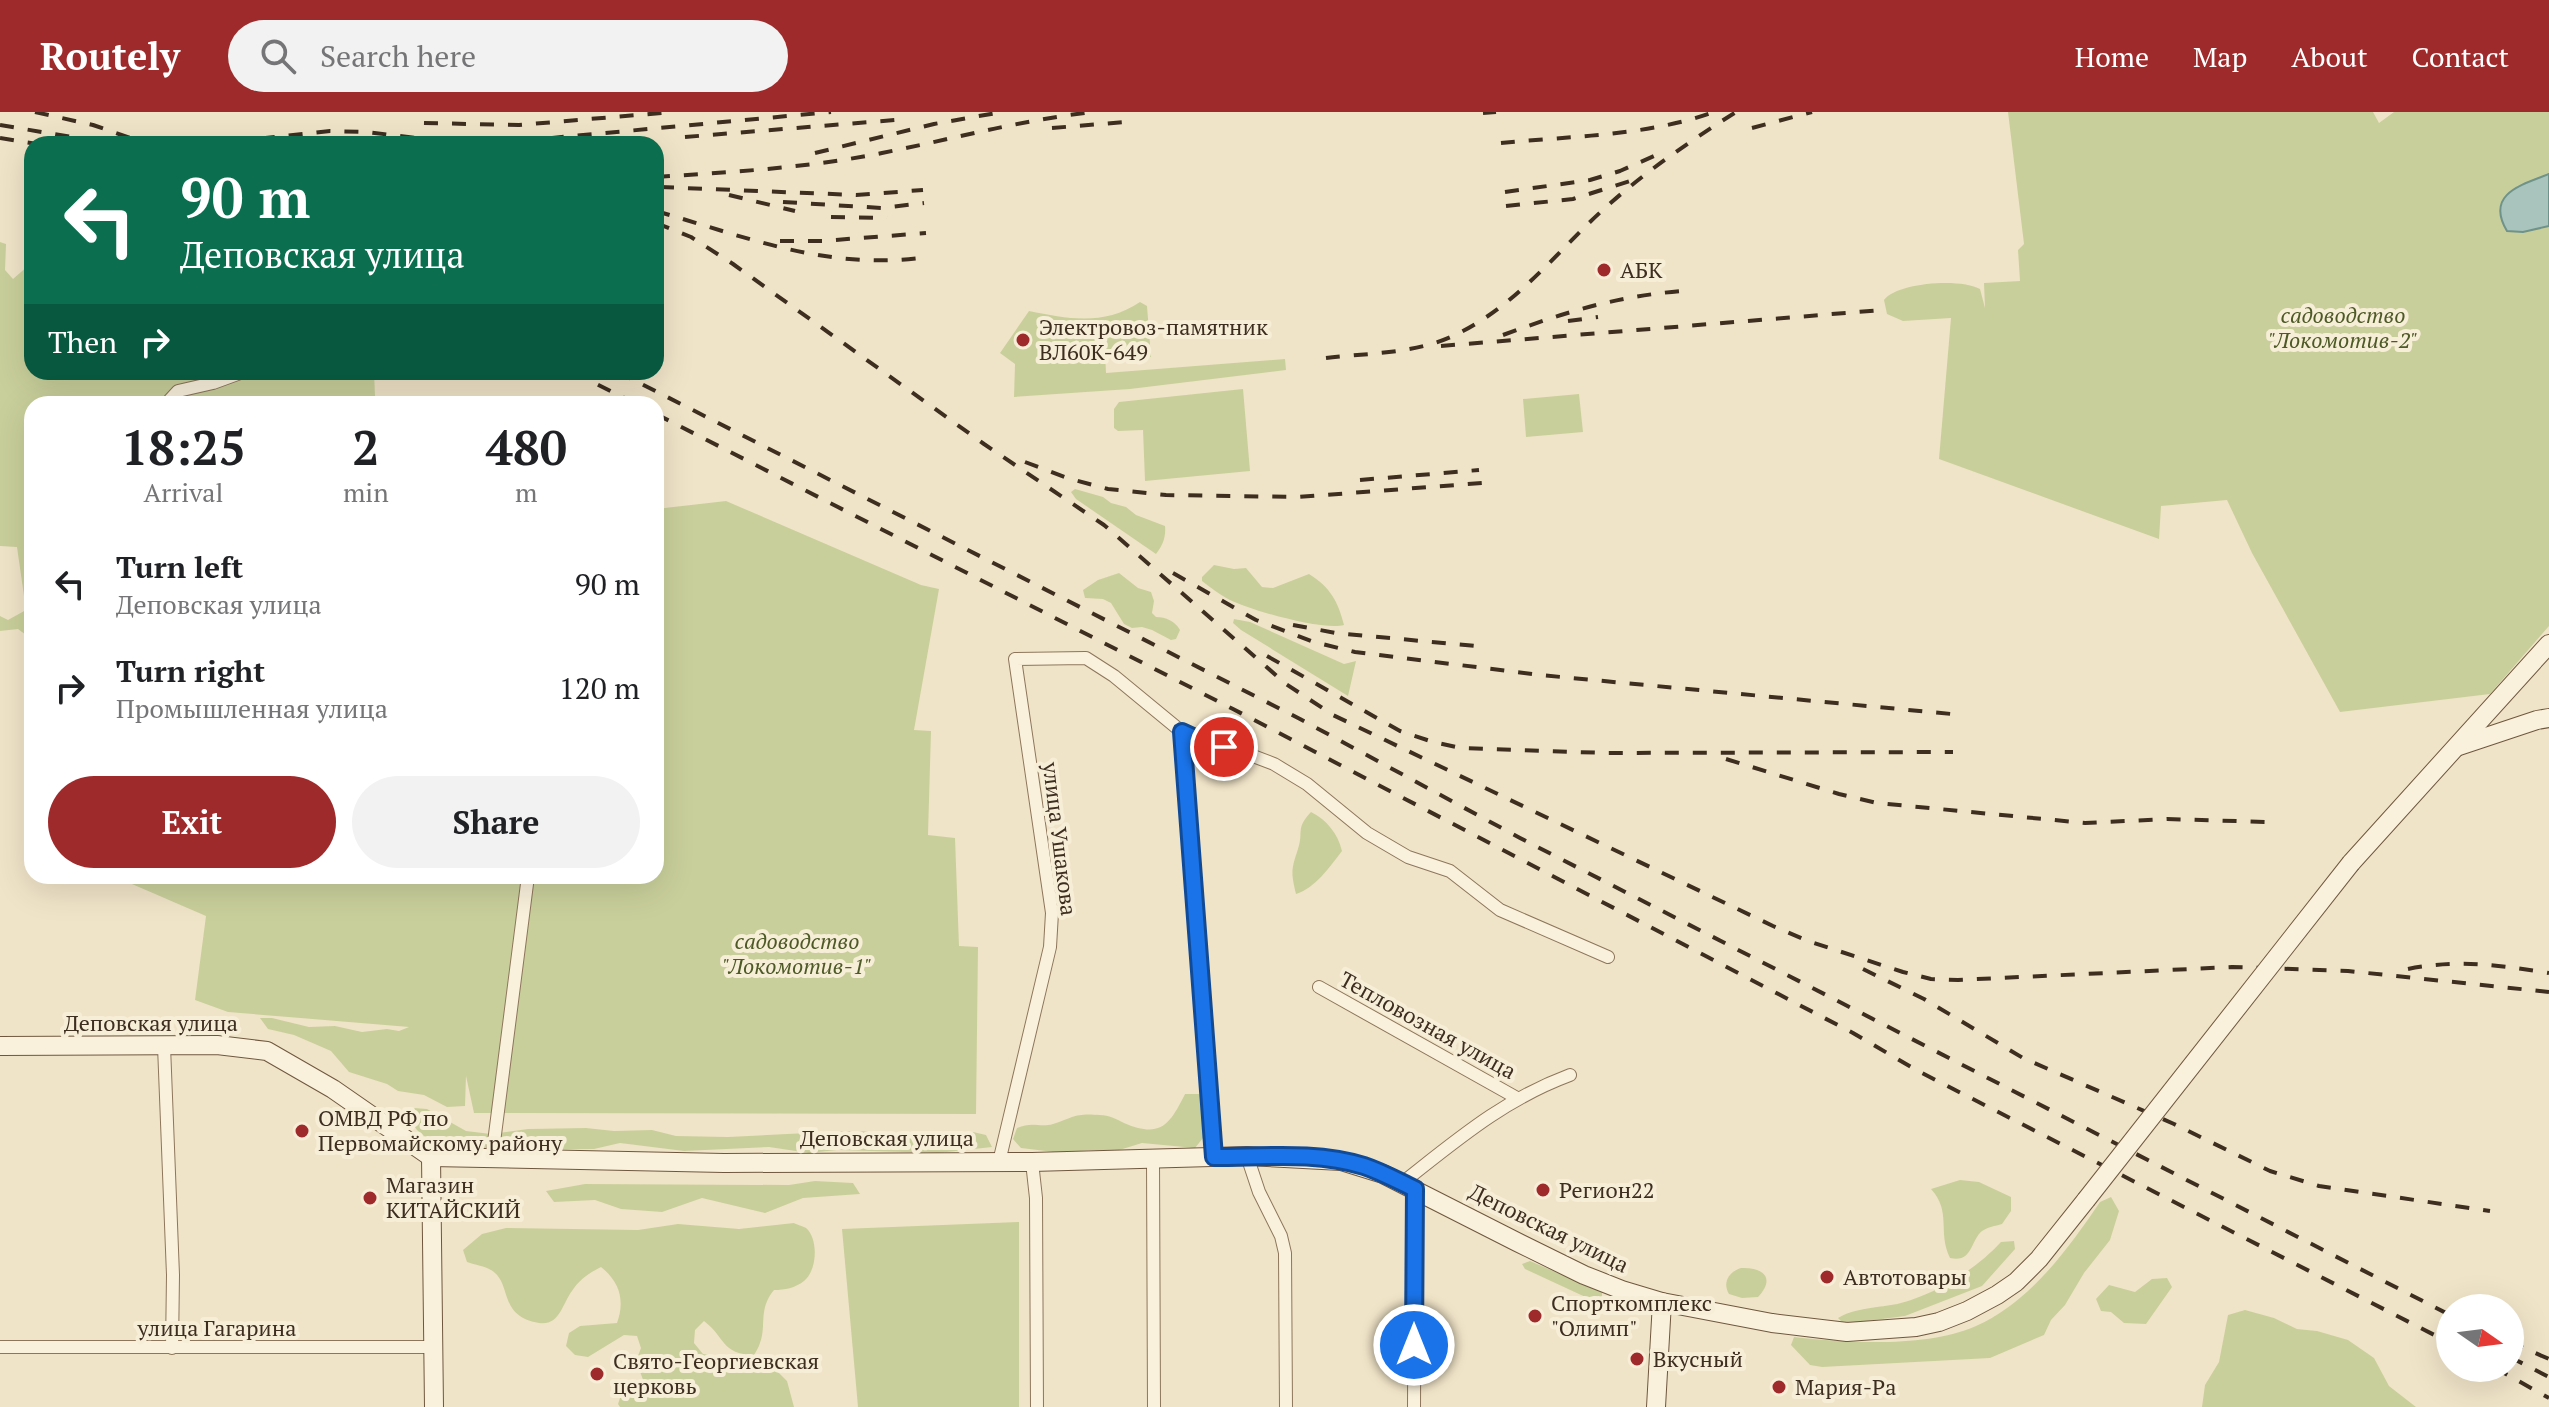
<!DOCTYPE html>
<meta charset="utf-8">
<style>
body{margin:0;font-family:"PT Serif",serif;background:#f2f2f2;color:#202124;height:100vh;display:flex;flex-direction:column;font-size:30px;white-space:nowrap}
*{box-sizing:border-box;margin:0}
p{font-size:26px;color:#757577}
.icon{flex:none;width:44px;height:44px;fill:none;stroke:currentColor;stroke-width:2;stroke-linecap:round;stroke-linejoin:round}
.map{position:relative;flex:1;overflow:hidden}
.side{position:absolute;left:24px;top:284px;width:640px;height:488px;display:flex;flex-direction:column;background:#fff;border-radius:24px;box-shadow:0 8px 32px #0002}
.side>*{flex:none}
.banner{position:absolute;left:24px;top:24px;width:640px;height:244px;border-radius:24px;box-shadow:0 8px 32px #0002;background:#0b6e4f;color:#fff;overflow:hidden}
.needle{width:52px;rotate:104deg}
.tools{position:absolute;left:2436px;top:1182px;display:grid;gap:16px}
.tools a{display:grid;place-items:center;width:88px;height:88px;border-radius:50%;background:#fff;box-shadow:0 8px 32px #0002;font-size:40px}
.pin{position:absolute;display:grid;place-items:center;width:68px;height:68px;color:#fff;margin:-34px;border:4px solid #fff;border-radius:50%;box-shadow:0 2px 8px #0007}
.me{position:absolute;width:88px;margin:-44px;rotate:0deg;stroke-linejoin:round;filter:drop-shadow(0 0 6px #0008)}
.turn{display:flex;align-items:center;gap:28px;height:168px;padding:0 24px;font-size:36px}
.turn .icon{width:104px;height:104px;stroke-width:2.5}
.turn b{display:block;font-size:56px;line-height:68px}
.then{display:flex;align-items:center;height:76px;padding:0 24px;background:#0003;gap:16px;font-size:30px}
.eta{display:flex;justify-content:space-evenly;align-items:center;height:136px;text-align:center}
.eta b{font-size:48px;font-weight:800;line-height:56px}
.primary-button{display:flex;gap:16px;margin-top:auto;padding:16px 24px}
.primary-button a{flex:1;height:92px;border-radius:48px;background:#9e2a2b;color:#fff;font-size:32px;font-weight:800;line-height:92px;text-align:center}
.primary-button a+a{background:#f2f2f2;color:#202124}
ul{padding:0;list-style:none}
li{display:flex;align-items:center;gap:24px;height:104px;padding:0 24px}
li div{flex:1}
li b{display:block;font-size:30px}
li em{font-style:normal}
header{display:flex;align-items:center;gap:48px;box-sizing:border-box;height:112px;padding:0 40px;background:#9e2a2b;color:#fff}
header strong{font-size:38px}
nav{display:flex;gap:44px;margin-inline-start:auto;font-size:28px}
.search{width:560px;height:72px;background:#f2f2f2;display:flex;align-items:center;gap:20px;box-sizing:border-box;padding:0 28px;border-radius:44px;color:#757577;font-size:30px}
.map>svg:first-child{display:block}
</style>
<header>
<strong>Routely</strong>
<div class="search"><svg class="icon" aria-label="search" viewBox="0 0 24 24"><circle cx="10" cy="10" r="6"/><path d="M15 15l6 6"/></svg>Search here</div>
<nav><a>Home</a><a>Map</a><a>About</a><a>Contact</a></nav>
</header>
<div class="map">
<svg width="2549" height="1295" viewBox="0 0 2549 1295">
<rect width="100%" height="100%" fill="#f0e4c8"/>
<g fill="#c9cf9b">
<path d="M 2008,0 L 2373,0 L 2379,11 L 2394,0 L 2549,0 L 2549,514 L 2490,582 L 2340,600 L 2252,441 L 2227,388 L 2161,394 L 2159,427 L 1939,347 L 1951,206 L 1903,209 L 1887,202 L 1884,188 C 1897,170 1962,166 1980,177 L 1985,196 L 1984,171 L 2020,169 L 2018,138 L 2024,132 Z"/>
<path d="M 0,130 L 6,132 L 5,158 L 13,167 L 29,153 L 32,155 L 32,260 L 374,260 L 375,284 L 359,292 L 32,292 L 32,537 L 30,526 L 18,517 L 0,519 L 0,504 L 8,508 L 26,498 L 17,435 L 0,434 Z"/>
<path d="M 1140,190 L 1147,194 L 1151,245 L 1142,246 L 1141,238 L 1105,241 L 1106,261 L 1285,247 L 1286,258 L 1130,277 L 1014,285 L 1015,252 L 1000,241 L 1029,199 C 1069,207 1104,214 1140,190 Z"/>
<path d="M 1243,277 L 1250,359 L 1145,369 L 1143,318 L 1118,319 L 1114,316 L 1114,297 L 1119,290 Z"/>
<path d="M 1579,282 L 1583,320 L 1526,325 L 1523,287 Z"/>
<path d="M 1075,377 L 1103,385 L 1111,391 L 1126,395 L 1136,403 L 1165,414 C 1166,425 1163,433 1156,442 L 1076,387 L 1071,380 Z"/>
<path d="M 726,389 L 921,473 L 939,477 L 914,618 L 931,619 L 928,723 L 955,726 L 959,834 L 978,835 L 976,1002 L 474,1001 L 466,964 L 465,994 L 447,995 L 424,983 L 398,979 L 387,972 L 349,960 L 331,939 L 294,923 L 268,917 L 260,906 L 272,906 L 309,915 L 335,914 L 362,920 L 387,917 L 399,919 L 409,915 L 228,900 L 195,888 L 206,804 L 125,769 L 125,764 L 656,764 L 656,397 Z"/>
<path d="M 1214,453 L 1234,457 L 1246,456 L 1262,475 L 1273,476 L 1309,462 C 1330,475 1338,489 1344,513 C 1323,519 1249,498 1228,487 C 1219,482 1210,475 1202,469 L 1202,465 Z"/>
<path d="M 1119,461 L 1138,476 L 1151,480 L 1154,489 L 1152,501 L 1156,505 C 1166,505 1175,509 1180,518 L 1176,527 L 1171,528 L 1152,518 L 1142,515 L 1132,516 L 1124,512 L 1111,491 L 1103,487 L 1085,486 L 1083,478 L 1098,468 Z"/>
<path d="M 1234,507 L 1250,510 L 1344,552 L 1356,549 L 1348,584 L 1241,518 L 1233,511 Z"/>
<path d="M 1311,700 C 1327,708 1338,722 1342,739 C 1329,756 1315,776 1296,782 C 1291,760 1291,758 1298,737 C 1304,719 1295,717 1311,700 Z"/>
<path d="M 1185,982 L 1199,982 L 1206,994 L 1207,1021 L 1195,1036 L 1142,1031 L 1116,1039 L 1090,1038 L 1062,1041 L 1021,1036 L 1013,1027 L 1017,1016 C 1033,1009 1039,1016 1053,1012 C 1075,1005 1074,1001 1100,1003 C 1109,1003 1116,1007 1124,1011 C 1161,1027 1170,1012 1185,982 Z"/>
<path d="M 414,996 L 427,997 L 466,1019 L 491,1022 L 528,1017 L 586,1016 L 614,1019 L 652,1018 L 676,1024 L 728,1025 L 848,1019 L 887,1020 L 925,1026 L 973,1020 L 986,1023 L 992,1035 L 938,1041 L 837,1038 L 809,1041 L 769,1035 L 684,1039 L 620,1031 L 594,1037 L 462,1038 L 450,1034 L 437,1035 L 417,1018 L 410,1008 Z"/>
<path d="M 1960,1068 L 1979,1070 L 2011,1085 L 2011,1099 L 2002,1112 C 1995,1114 1988,1115 1982,1119 C 1970,1129 1973,1151 1950,1146 C 1937,1120 1952,1100 1931,1077 Z"/>
<path d="M 815,1069 L 853,1071 L 860,1082 L 803,1086 L 765,1101 L 702,1086 L 662,1100 L 621,1097 L 595,1088 L 554,1090 L 546,1079 L 585,1072 L 789,1073 Z"/>
<path d="M 2111,1085 L 2119,1099 L 2110,1128 L 2084,1161 L 2065,1193 L 2051,1208 L 2044,1223 L 1990,1246 L 1822,1255 L 1810,1253 L 1791,1233 L 1794,1225 C 1847,1231 1926,1236 1976,1214 C 2030,1190 2068,1137 2100,1090 Z"/>
<path d="M 1019,1110 L 1019,1295 L 858,1295 L 842,1117 Z"/>
<path d="M 794,1111 C 795,1112 805,1115 806,1116 C 819,1127 817,1159 804,1169 C 795,1176 785,1178 774,1178 C 755,1201 771,1218 754,1243 C 721,1242 726,1226 704,1209 L 695,1218 L 694,1231 L 703,1242 L 729,1246 L 753,1256 L 777,1259 L 787,1269 L 794,1295 L 620,1295 L 618,1292 L 622,1280 L 645,1273 L 636,1249 L 641,1236 L 637,1224 L 624,1223 L 588,1245 L 575,1243 L 566,1234 L 569,1221 L 580,1214 L 617,1211 C 625,1189 620,1170 601,1155 C 589,1161 579,1168 572,1179 C 562,1192 560,1214 539,1211 C 497,1204 513,1171 491,1158 C 485,1154 475,1153 467,1150 L 463,1138 L 482,1122 L 506,1116 L 638,1118 L 678,1112 L 739,1117 Z"/>
<path d="M 2014,1129 L 2015,1137 L 1982,1174 L 1905,1204 L 1844,1212 L 1838,1206 C 1860,1193 1887,1197 1911,1188 C 1944,1177 1978,1155 2001,1130 Z"/>
<path d="M 1530,1149 L 1602,1180 L 1602,1186 L 1594,1189 L 1525,1157 L 1522,1152 Z"/>
<path d="M 1741,1156 C 1763,1155 1776,1166 1758,1185 L 1742,1186 L 1729,1182 C 1722,1170 1729,1160 1741,1156 Z"/>
<path d="M 2167,1166 L 2172,1175 L 2146,1212 L 2124,1211 L 2111,1200 L 2101,1199 L 2096,1187 L 2109,1173 L 2135,1180 L 2152,1167 Z"/>
<path d="M 2245,1198 L 2274,1206 L 2297,1217 L 2317,1219 L 2348,1228 L 2374,1246 L 2389,1274 L 2416,1295 L 2202,1295 L 2205,1273 L 2219,1250 L 2228,1203 Z"/>
</g>
<path fill="#a9c4bc" stroke="#6f938a" stroke-width="2" d="M 2549,62 L 2549,114 L 2523,120 L 2507,119 C 2485,82 2521,73 2549,62 Z"/>
<g fill="none" stroke-linecap="round" stroke-linejoin="round">
<g stroke="#8d765c" stroke-width="14">
<g id="street">
<path d="M 166,292 L 178,279 L 213,271 L 243,260"/>
<path d="M 1182,620 L 1214,1045"/>
<path d="M 1319,875 L 1517,986"/>
<path d="M 164,934 L 173,1163 L 172,1236"/>
<path d="M 1247,1044 L 1259,1080 L 1281,1124 L 1285,1141 L 1286,1295"/>
<path d="M 492,1046 L 528,764"/>
<path d="M 1153,1048 L 1154,1295"/>
<path d="M 999,1050 L 1050,835 L 1052,801 L 1015,547 L 1086,546 L 1114,564 L 1182,620 L 1208,632 L 1240,639 L 1274,652 L 1307,672 L 1367,721 L 1408,745 L 1450,759 L 1500,798 L 1608,845"/>
<path d="M 1032,1050 L 1036,1086 L 1037,1295"/>
<path d="M 1402,1071 C 1458,1027 1503,988 1570,963"/>
<path d="M 0,1235 L 434,1235"/>
<path d="M 1414,1295 L 1415,1077"/>
</g>
</g>
<g stroke="#6f573f" stroke-width="20">
<g id="secondary">
<path d="M 2459,634 L 2537,608 L 2549,606"/>
<path d="M 2351,751 L 2549,532"/>
<path d="M 0,934 L 217,933 L 267,939 L 333,977 L 431,1045 L 724,1051 L 1032,1050 L 1247,1044 L 1341,1049 L 1383,1062 L 1517,1130 L 1584,1163 L 1622,1178 L 1662,1190 L 1772,1211 L 1847,1220 L 1916,1215 L 1939,1210 L 1967,1199 L 1997,1183 L 2016,1170 L 2039,1147 L 2086,1088"/>
<path d="M 431,1045 L 434,1295"/>
<path d="M 1656,1295 L 1662,1190"/>
</g>
</g>
<use href="#street" stroke="#faf1dc" stroke-width="12"/>
<use href="#secondary" stroke="#faf1dc" stroke-width="18"/>
<g stroke="#3d2e20" stroke-width="4" stroke-dasharray="14 14" stroke-linecap="butt">
<path d="M 35,0 L 93,13 L 148,32"/>
<path d="M 1483,1 L 1496,0"/>
<path d="M 424,11 L 519,13 L 673,0"/>
<path d="M 0,13 L 114,32"/>
<path d="M 1052,16 L 1126,10"/>
<path d="M 1752,16 L 1812,0"/>
<path d="M 685,25 L 895,8"/>
<path d="M 0,26 L 37,32"/>
<path d="M 438,27 L 495,30 L 530,28 L 831,0"/>
<path d="M 177,31 L 227,30 L 330,19 L 367,20 L 448,30"/>
<path d="M 1501,31 C 1571,24 1648,24 1714,0"/>
<path d="M 815,41 L 934,12 L 1002,0"/>
<path d="M 656,65 C 731,60 808,56 882,41 C 953,27 1021,8 1093,0"/>
<path d="M 660,75 L 856,83 L 923,78"/>
<path d="M 1505,80 L 1590,68 L 1620,59 L 1661,41"/>
<path d="M 729,83 L 795,99"/>
<path d="M 783,90 L 882,96 L 924,91"/>
<path d="M 1506,94 L 1573,87 L 1630,69"/>
<path d="M 656,99 C 750,126 827,159 928,145"/>
<path d="M 831,105 L 887,106"/>
<path d="M 656,111 L 691,125 L 733,152 L 984,332 L 1104,413 L 1286,572 L 1333,603 L 1773,814 L 1808,829 L 1903,860 L 1931,867 L 1958,868 L 2232,855 L 2348,859 L 2549,880"/>
<path d="M 780,129 L 822,129 L 926,121"/>
<path d="M 1568,209 L 1598,205"/>
<path d="M 1503,223 C 1566,200 1613,185 1681,179"/>
<path d="M 1441,234 L 1882,198"/>
<path d="M 1326,246 C 1367,241 1414,242 1453,224 C 1509,198 1546,153 1589,111 C 1633,68 1684,33 1736,0"/>
<path d="M 573,260 L 636,292"/>
<path d="M 618,260 L 1300,607 L 1520,726 L 2450,1203"/>
<path d="M 656,302 L 1233,597 L 1853,921 L 1918,959 L 2450,1231"/>
<path d="M 1025,350 L 1067,366 L 1108,377 L 1166,383 L 1298,385 L 1482,371"/>
<path d="M 1360,368 L 1479,358"/>
<path d="M 1173,461 L 1256,508 L 1314,530 L 1355,540 L 1540,563 L 1962,603"/>
<path d="M 1293,513 L 1336,521 L 1486,535"/>
<path d="M 1267,544 L 1400,619 L 1433,630 L 1461,636 L 1606,641 L 1953,640"/>
<path d="M 1726,647 L 1839,682 L 1877,691 L 2085,711 L 2167,707 L 2268,710"/>
<path d="M 1863,857 L 1924,887 L 2023,946 L 2174,1012 L 2270,1059 L 2319,1074 L 2490,1099"/>
<path d="M 2408,857 C 2458,847 2499,853 2549,861"/>
<path d="M 2510,1230 L 2549,1247"/>
<path d="M 2510,1245 L 2549,1265"/>
<path d="M 2495,1256 L 2549,1286"/>
</g>
<g stroke="#6f573f" stroke-width="20" stroke-linecap="butt">
<path id="secondary-bridge" d="M 2086,1088 L 2351,751"/>
</g>
<use href="#secondary-bridge" stroke="#faf1dc" stroke-width="18"/>
</g>
<g fill="none" stroke-linecap="round" stroke-linejoin="round">
<g stroke="#114b97" stroke-width="20">
<path id="route" d="M 1224,635 L 1208,632 L 1182,620 L 1214,1045 C 1263,1045 1317,1039 1364,1054 C 1382,1060 1398,1069 1415,1077 L 1414,1233"/>
</g>
<use href="#route" stroke="#1a73e8" stroke-width="14"/>
</g>
<g fill="#9e2a2b" stroke="#f7eed8" stroke-width="3">
<circle cx="1604" cy="158" r="8"/>
<circle cx="1023" cy="228" r="8"/>
<circle cx="302" cy="1019" r="8"/>
<circle cx="1543" cy="1078" r="8"/>
<circle cx="370" cy="1086" r="8"/>
<circle cx="1827" cy="1165" r="8"/>
<circle cx="1535" cy="1204" r="8"/>
<circle cx="1637" cy="1247" r="8"/>
<circle cx="597" cy="1262" r="8"/>
<circle cx="1779" cy="1275" r="8"/>
</g>
<g text-anchor="middle" stroke-width="8" stroke-linejoin="round" paint-order="stroke">
<g font-size="22" fill="#3d2e20" stroke="#f7eed8" text-anchor="start">
<text x="1620" y="166">АБК</text>
<text x="1039" y="223">Электровоз-памятник<tspan x="1039" dy="25">ВЛ60К-649</tspan></text>
<text x="318" y="1014">ОМВД РФ по<tspan x="318" dy="25">Первомайскому району</tspan></text>
<text x="386" y="1081">Магазин<tspan x="386" dy="25">КИТАЙСКИЙ</tspan></text>
<text x="1559" y="1086">Регион22</text>
<text x="1843" y="1173">Автотовары</text>
<text x="1551" y="1199">Спорткомплекс<tspan x="1551" dy="25">"Олимп"</tspan></text>
<text x="1653" y="1255">Вкусный</text>
<text x="613" y="1257">Свято-Георгиевская<tspan x="613" dy="25">церковь</tspan></text>
<text x="1795" y="1283">Мария-Ра</text>
</g>
<g font-size="22" font-style="italic" fill="#4d5a26" stroke="#f7eed8">
<text x="2343" y="211">садоводство<tspan x="2343" dy="25">"Локомотив-2"</tspan></text>
<text x="797" y="837">садоводство<tspan x="797" dy="25">"Локомотив-1"</tspan></text>
</g>
<g font-size="22" fill="#3d2e20" stroke="#f7eed8">
<text transform="translate(1060 727) rotate(83)" y="8">улица Ушакова</text>
<text x="151" y="919">Деповская улица</text>
<text transform="translate(1428 913) rotate(29)" y="8">Тепловозная улица</text>
<text x="887" y="1034">Деповская улица</text>
<text transform="translate(1549 1116) rotate(26)" y="8">Деповская улица</text>
<text x="217" y="1224">улица Гагарина</text>
</g>
</g>
</svg>
<div class="tools">
<a><svg class="needle" viewBox="-14 -14 28 28"><path d="M0-13l5 13h-10z" fill="#e53935"/><path d="M0 13l5-13h-10z" fill="#757577"/></svg></a>
</div>
<div class="pin" style="left:1224px;top:635px;background:#d93025"><svg class="icon" aria-label="arrive" viewBox="0 0 24 24"><path d="M6 21V4h12l-3 4 3 4H6"/></svg></div>
<svg class="me" style="left:1414px;top:1233px" viewBox="-20 -20 40 40"><circle r="17" fill="#1a73e8" stroke="#fff" stroke-width="3"/><path d="M0-11L8 9 0 5-8 9z" fill="#fff"/></svg>
<div class="banner">
<div class="turn"><svg class="icon" aria-label="left" viewBox="0 0 24 24"><path d="M17 20v-9H6M10 6l-5 5 5 5"/></svg><div><b>90 m</b>Деповская улица</div></div>
<div class="then">Then<svg class="icon" aria-label="right" viewBox="0 0 24 24"><path d="M7 20v-9h11M14 6l5 5-5 5"/></svg></div>
</div>
<section class="side">
<div class="eta">
<div><b>18:25</b><p>Arrival</p></div>
<div><b>2</b><p>min</p></div>
<div><b>480</b><p>m</p></div>
</div>
<ul>
<li><svg class="icon" aria-label="left" viewBox="0 0 24 24"><path d="M17 20v-9H6M10 6l-5 5 5 5"/></svg><div><b>Turn left</b><p>Деповская улица</p></div><em>90 m</em></li>
<li><svg class="icon" aria-label="right" viewBox="0 0 24 24"><path d="M7 20v-9h11M14 6l5 5-5 5"/></svg><div><b>Turn right</b><p>Промышленная улица</p></div><em>120 m</em></li>
</ul>
<div class="primary-button"><a>Exit</a><a>Share</a></div>
</section>
</div>
